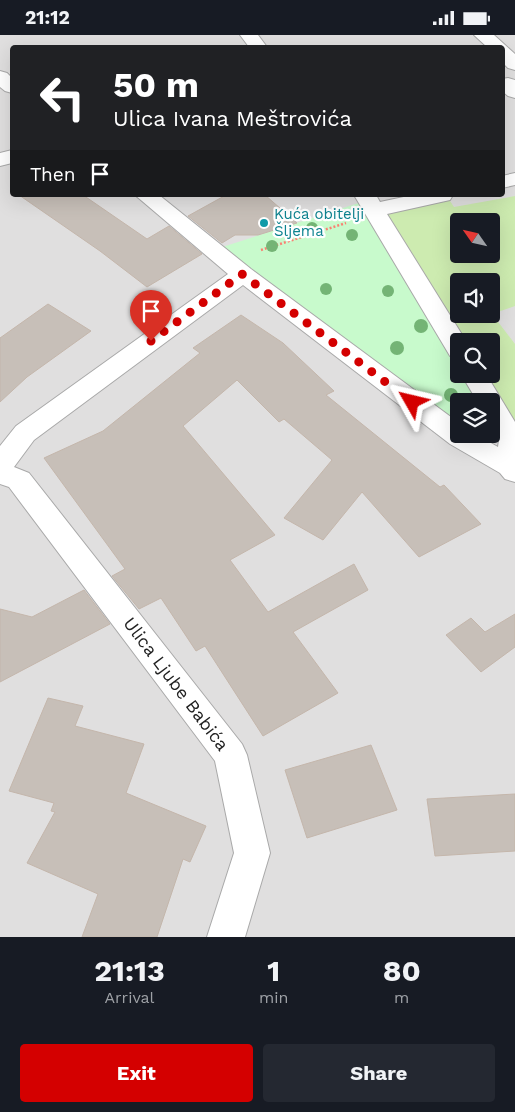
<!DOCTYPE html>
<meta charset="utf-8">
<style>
body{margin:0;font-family:"Work Sans",sans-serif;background:#242831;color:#f1f3f6;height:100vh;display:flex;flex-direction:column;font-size:19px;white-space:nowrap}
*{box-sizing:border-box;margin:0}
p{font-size:16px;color:#9ea1a6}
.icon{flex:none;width:28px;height:28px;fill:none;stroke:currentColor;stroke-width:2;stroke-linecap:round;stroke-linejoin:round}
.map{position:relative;height:902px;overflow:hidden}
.panel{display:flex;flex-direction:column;background:#171b24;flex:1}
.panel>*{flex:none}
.top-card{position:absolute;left:10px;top:10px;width:495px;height:152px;border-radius:5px;box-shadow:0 5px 20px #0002;background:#202124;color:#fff;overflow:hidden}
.needle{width:32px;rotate:304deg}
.tools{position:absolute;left:450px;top:178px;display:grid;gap:10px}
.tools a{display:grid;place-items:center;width:50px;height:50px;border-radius:5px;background:#171b24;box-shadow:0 5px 20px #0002;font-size:25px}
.pin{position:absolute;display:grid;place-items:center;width:42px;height:42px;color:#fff;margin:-51px -21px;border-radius:50% 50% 50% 0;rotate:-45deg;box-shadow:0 0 5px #0007}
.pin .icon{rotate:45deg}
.me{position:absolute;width:55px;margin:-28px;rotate:307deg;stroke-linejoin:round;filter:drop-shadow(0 0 4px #0008)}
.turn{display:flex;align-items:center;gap:18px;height:105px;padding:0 20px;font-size:22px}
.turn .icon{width:65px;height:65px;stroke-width:2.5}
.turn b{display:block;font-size:35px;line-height:42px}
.then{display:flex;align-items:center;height:48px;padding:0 20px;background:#0003;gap:10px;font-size:19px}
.eta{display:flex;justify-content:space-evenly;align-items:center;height:85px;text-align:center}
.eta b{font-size:30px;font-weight:700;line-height:35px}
.cta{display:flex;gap:10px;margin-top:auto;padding:10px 20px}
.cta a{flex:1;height:58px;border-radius:5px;background:#d40000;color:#fff;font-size:20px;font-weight:700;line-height:58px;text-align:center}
.cta a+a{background:#242831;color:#f1f3f6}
.status{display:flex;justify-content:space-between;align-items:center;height:35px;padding:0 25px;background:#171b24;direction:ltr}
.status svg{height:14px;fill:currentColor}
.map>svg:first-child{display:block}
</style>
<div class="status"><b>21:12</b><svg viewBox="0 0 49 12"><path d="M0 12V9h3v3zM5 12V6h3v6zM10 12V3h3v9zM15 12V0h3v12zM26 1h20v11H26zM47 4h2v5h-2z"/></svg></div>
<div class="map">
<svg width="515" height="902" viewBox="0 0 515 902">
<rect width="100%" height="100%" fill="#f2efe9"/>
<path fill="#e0dfdf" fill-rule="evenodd" d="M 0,0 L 515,0 L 515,902 L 0,902 ZM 12,12 L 502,12 L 502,160 L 12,160 ZM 459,186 L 491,186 L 491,219 L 459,219 ZM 459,246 L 491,246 L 491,279 L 459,279 ZM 459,306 L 491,306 L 491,339 L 459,339 ZM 459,366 L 491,366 L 491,399 L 459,399 Z"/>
<path fill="#cdebb0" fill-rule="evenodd" d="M 446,160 L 454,172 L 515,161 L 515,271 L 492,279 L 515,309 L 515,404 L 473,339 L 491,339 L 491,306 L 459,306 L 376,175 ZM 459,186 L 491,186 L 491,219 L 459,219 ZM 459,246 L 491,246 L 491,279 L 459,279 Z"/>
<path fill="#c8facc" d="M 368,165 L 459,315 L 459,339 L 473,339 L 490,366 L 459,366 L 459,399 L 491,399 L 491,369 L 501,386 C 489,408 483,408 459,402 L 213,215 Z"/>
<g fill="#c7bfb8" stroke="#c4b6ab">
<path d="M 19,160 L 83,160 L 147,204 L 169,191 L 202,219 L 147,252 L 100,216 Z"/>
<path d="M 226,160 L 265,160 L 297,188 L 258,200 L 235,200 L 222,208 L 188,181 Z"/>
<path d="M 48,269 L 91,296 L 27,342 L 0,367 L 0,303 Z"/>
<path d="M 241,280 L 283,308 L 334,356 L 326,360 L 440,452 L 444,450 L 481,489 L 419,522 L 362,457 L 323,505 L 284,483 L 332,425 L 284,384 L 279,387 L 237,345 L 183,391 L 275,500 L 230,525 L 268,577 L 354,529 L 368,555 L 293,597 L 338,658 L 263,701 L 205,611 L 196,616 L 161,563 L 139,574 L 112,541 L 125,534 L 44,423 L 103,396 L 200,318 L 193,313 Z"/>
<path d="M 84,555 L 110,589 L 0,647 L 0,574 L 32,582 Z"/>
<path d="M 515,579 L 515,612 L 481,637 L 446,600 L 471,583 L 485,597 Z"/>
<path d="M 48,663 L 83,671 L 75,691 L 144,709 L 126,758 L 206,791 L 190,827 L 183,824 L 157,902 L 82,902 L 98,859 L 27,828 L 55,777 L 51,776 L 54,768 L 9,756 Z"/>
<path d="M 371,710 L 397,775 L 307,803 L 285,735 Z"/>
<path d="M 515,759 L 515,816 L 435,821 L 427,764 Z"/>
</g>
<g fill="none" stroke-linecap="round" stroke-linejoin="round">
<g stroke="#a9a9a9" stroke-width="2">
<g id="minor">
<path d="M 240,0 L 258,0 L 267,12 L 249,12 Z"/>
<path d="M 474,0 L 494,0 L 515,19 L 515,35 L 508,33 L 502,27 L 502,12 L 487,12 Z"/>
<path d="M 0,36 L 7,38 L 12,43 L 12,58 L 5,56 L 0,52 Z"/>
<path d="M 508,43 L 515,45 L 515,63 L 508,61 L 502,56 L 502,44 Z"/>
<path d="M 12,115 L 12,128 L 0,131 L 0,118 Z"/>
<path d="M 515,138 L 515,150 L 502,153 L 502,141 Z"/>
<path d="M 135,160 L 159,160 L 251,234 L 459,388 L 459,399 L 475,399 L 498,412 L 499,405 L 491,392 L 491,366 L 477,366 L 461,339 L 486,339 L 515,387 L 515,447 L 505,444 L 500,438 L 450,409 L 243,250 L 34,405 L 14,432 L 29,438 L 242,709 L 247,720 L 270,818 L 245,902 L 207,902 L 234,818 L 215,726 L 9,452 L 0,449 L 0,411 L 16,391 L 228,239 Z"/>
<path d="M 354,160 L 376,160 L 380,167 L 413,160 L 453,160 L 450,165 L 387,179 L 466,306 L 459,306 L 459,323 L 450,321 Z"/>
</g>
</g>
<path stroke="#fa8072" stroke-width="2.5" stroke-dasharray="2 2" stroke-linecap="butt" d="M 261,215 L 346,188"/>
<use href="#minor" fill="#fff" fill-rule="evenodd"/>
</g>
<g fill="#74b475">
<circle cx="312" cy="193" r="6"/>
<circle cx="352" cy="200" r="6"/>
<circle cx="272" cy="211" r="6"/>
<circle cx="326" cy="254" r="6"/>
<circle cx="388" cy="256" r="6"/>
<circle cx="421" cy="291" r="7"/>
<circle cx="397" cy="313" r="7"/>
<circle cx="451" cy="360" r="7"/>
</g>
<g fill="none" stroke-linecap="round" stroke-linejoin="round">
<path stroke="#d40000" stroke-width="9" stroke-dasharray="0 16.2" d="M 151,306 L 242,239 L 412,367"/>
</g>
<circle fill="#0f9aa8" stroke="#fff" stroke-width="2" cx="264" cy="188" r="5"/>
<g text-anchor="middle" stroke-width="4.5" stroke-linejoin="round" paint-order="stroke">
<g font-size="15" fill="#0d838f" stroke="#fff" text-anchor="start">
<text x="274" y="184">Kuća obitelji<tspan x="274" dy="17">Šljema</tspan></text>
</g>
<g font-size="18" fill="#222" stroke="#fff">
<text transform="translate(176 649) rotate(53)" y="6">Ulica Ljube Babića</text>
</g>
</g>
</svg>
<div class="tools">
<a><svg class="needle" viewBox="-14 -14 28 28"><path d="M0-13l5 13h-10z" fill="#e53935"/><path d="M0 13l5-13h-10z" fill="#9ea1a6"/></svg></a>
<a><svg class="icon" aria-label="sound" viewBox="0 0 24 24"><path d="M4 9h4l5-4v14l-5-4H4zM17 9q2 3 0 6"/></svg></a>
<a><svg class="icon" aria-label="search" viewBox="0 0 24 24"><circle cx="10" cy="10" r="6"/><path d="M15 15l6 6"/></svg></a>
<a><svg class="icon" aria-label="layers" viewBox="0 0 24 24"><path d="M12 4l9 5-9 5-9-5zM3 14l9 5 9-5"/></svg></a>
</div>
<div class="pin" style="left:151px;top:306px;background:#d93025"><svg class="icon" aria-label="arrive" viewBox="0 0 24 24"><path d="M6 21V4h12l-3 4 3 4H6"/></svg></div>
<svg class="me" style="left:412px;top:367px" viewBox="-20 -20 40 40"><path d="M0-17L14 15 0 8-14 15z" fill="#d40000" stroke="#fff" stroke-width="4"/></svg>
<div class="top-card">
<div class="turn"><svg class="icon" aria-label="left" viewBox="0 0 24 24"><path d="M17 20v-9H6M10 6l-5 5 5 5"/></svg><div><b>50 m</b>Ulica Ivana Meštrovića</div></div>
<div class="then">Then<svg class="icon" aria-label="arrive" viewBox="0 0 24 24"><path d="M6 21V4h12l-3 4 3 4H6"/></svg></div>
</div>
</div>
<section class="panel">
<div class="eta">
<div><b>21:13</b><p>Arrival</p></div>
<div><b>1</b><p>min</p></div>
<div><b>80</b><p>m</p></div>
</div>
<div class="cta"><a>Exit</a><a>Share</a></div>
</section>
